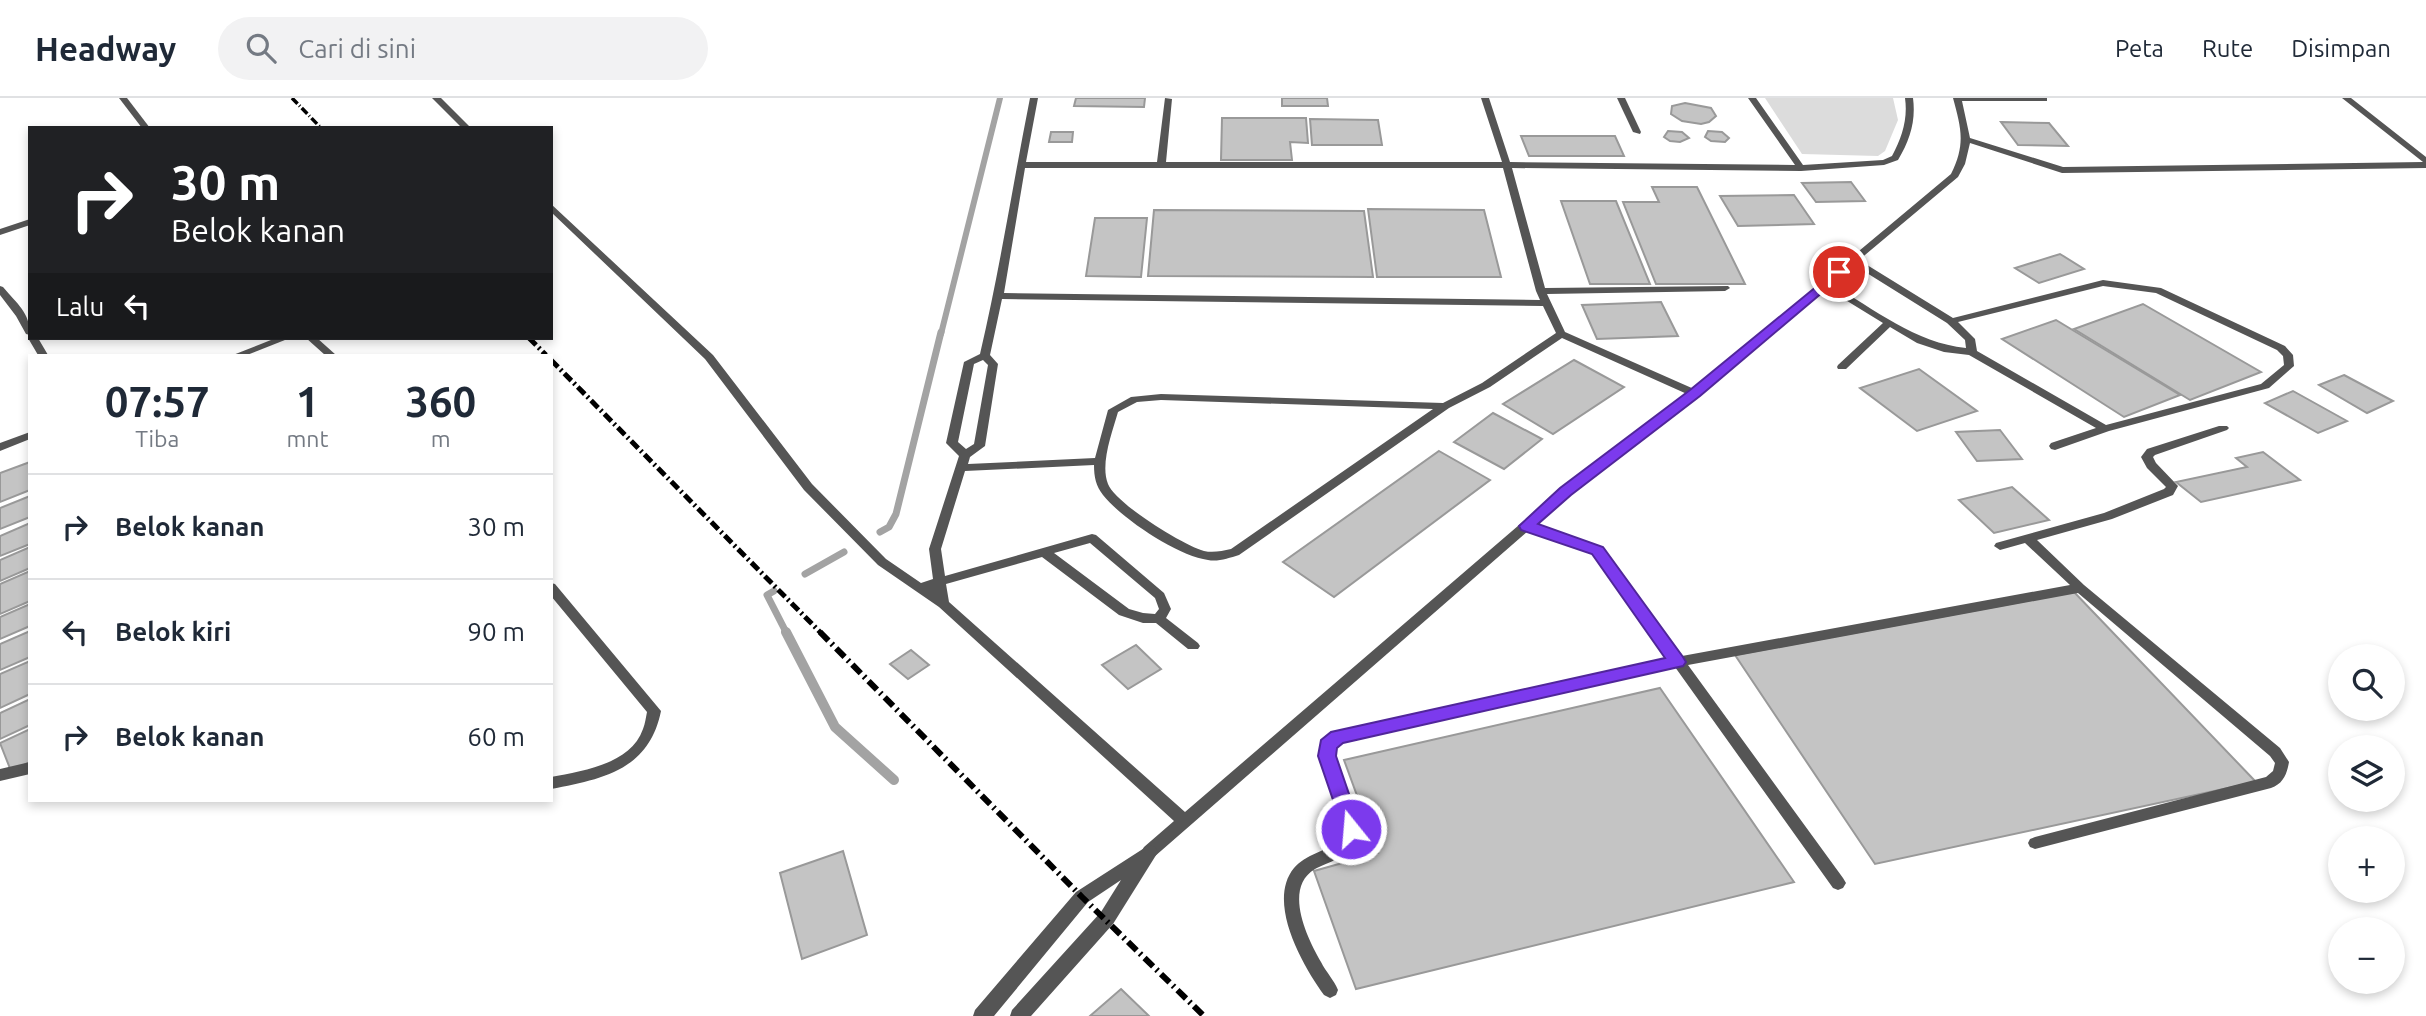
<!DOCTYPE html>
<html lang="id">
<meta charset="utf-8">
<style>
body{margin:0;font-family:Ubuntu,sans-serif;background:#f2f2f3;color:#1f2937;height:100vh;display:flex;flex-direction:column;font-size:26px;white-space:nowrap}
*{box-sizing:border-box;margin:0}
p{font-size:23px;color:#747a83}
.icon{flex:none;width:38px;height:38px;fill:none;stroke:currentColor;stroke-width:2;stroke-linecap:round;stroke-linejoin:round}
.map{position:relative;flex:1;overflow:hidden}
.sheet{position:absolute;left:28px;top:256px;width:525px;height:448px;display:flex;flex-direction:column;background:#fff;border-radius:0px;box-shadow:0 4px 10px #0003}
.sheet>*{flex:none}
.top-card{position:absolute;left:28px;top:28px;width:525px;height:214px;border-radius:0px;box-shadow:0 4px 10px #0003;background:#202124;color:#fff;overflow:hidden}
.fabs{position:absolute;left:2328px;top:546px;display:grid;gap:14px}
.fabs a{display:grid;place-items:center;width:77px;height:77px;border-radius:50%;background:#fff;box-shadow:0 4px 10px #0003;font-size:35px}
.pin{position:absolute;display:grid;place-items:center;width:60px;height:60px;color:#fff;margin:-30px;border:4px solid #fff;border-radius:50%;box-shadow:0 2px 7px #0007}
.me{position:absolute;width:77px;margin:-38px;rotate:343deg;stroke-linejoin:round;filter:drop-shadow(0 0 5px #0008)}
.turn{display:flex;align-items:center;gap:24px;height:147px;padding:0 28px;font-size:32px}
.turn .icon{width:91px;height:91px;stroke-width:2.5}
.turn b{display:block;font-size:49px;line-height:60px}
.then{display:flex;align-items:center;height:66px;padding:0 28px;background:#0003;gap:14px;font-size:26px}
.eta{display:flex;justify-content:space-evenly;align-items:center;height:119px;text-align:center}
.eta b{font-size:42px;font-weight:700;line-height:49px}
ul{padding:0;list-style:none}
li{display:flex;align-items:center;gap:21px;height:105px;padding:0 28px;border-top:2px solid #e0e1e3}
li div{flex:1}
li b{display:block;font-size:26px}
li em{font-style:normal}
header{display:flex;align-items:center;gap:42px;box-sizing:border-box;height:98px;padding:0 35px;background:#fff;border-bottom:2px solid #e0e1e3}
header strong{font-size:33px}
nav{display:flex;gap:38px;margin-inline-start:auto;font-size:24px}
.search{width:490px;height:63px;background:#f2f2f3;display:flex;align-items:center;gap:18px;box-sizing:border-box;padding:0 24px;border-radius:38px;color:#747a83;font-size:26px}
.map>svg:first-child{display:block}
</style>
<header>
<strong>Headway</strong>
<div class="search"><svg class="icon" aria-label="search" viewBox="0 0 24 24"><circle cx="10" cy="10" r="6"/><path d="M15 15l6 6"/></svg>Cari di sini</div>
<nav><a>Peta</a><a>Rute</a><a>Disimpan</a></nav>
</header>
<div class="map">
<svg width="2426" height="918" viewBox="0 0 2426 918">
<rect width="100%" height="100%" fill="#fff"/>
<path fill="#dcdcdc" d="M 1765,0 L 1893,0 L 1898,22 L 1885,53 L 1878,58 L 1802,56 Z"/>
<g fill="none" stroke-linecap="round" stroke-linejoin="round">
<path stroke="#a3a3a3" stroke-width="6" d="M 941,236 L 1000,0"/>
<g stroke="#a3a3a3" stroke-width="7">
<path d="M 880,434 L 889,429 L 896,416 L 941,234"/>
<path d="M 805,476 L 844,454"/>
<path d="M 774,493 L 767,497 L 787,536"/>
</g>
<path stroke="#a3a3a3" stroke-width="10" d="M 786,534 L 835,629 L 894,682"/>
</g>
<g fill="#c4c4c4" stroke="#999" stroke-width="2">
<path d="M 1076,0 L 1145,0 L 1144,9 L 1074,8 Z"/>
<path d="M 1282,0 L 1327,0 L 1328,8 L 1282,8 Z"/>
<path d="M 1685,5 L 1711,10 L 1716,18 L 1709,24 L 1701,26 L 1682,23 L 1671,16 L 1672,8 Z"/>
<path d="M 1222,20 L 1306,20 L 1308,45 L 1290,44 L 1292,62 L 1221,62 Z"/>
<path d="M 1310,21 L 1378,22 L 1382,47 L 1312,47 Z"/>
<path d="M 2001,24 L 2049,25 L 2068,48 L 2018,47 Z"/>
<path d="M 1668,33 L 1682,34 L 1689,40 L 1680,44 L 1670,43 L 1664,39 Z"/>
<path d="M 1708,33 L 1722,34 L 1729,40 L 1725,44 L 1711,43 L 1705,39 Z"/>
<path d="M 1051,34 L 1073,34 L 1072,44 L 1049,44 Z"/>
<path d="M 1521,38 L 1615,38 L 1624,58 L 1529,58 Z"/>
<path d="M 1851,84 L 1865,103 L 1816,104 L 1802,85 Z"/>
<path d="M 1652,89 L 1697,89 L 1745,186 L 1656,186 L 1623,104 L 1659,104 Z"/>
<path d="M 1794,97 L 1814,126 L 1738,128 L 1720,98 Z"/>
<path d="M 1561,103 L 1616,103 L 1650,186 L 1590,186 Z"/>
<path d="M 1368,111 L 1484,112 L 1501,179 L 1377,179 Z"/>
<path d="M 1154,112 L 1364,113 L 1373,179 L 1148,178 Z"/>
<path d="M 1095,120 L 1147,120 L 1141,179 L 1086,178 Z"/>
<path d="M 2060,156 L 2084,171 L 2039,185 L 2015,170 Z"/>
<path d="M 1661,204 L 1678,238 L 1597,241 L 1582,207 Z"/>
<path d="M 2143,206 L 2261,274 L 2190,302 L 2074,231 Z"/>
<path d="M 2056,222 L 2180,297 L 2124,319 L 2002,241 Z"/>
<path d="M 1574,262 L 1624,289 L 1553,336 L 1503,306 Z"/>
<path d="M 1919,271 L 1977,313 L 1917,333 L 1860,290 Z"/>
<path d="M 2344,277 L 2393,303 L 2367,315 L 2319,287 Z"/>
<path d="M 2293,293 L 2347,323 L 2318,335 L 2265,305 Z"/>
<path d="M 1493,315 L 1542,341 L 1504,371 L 1454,344 Z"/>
<path d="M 2000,332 L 2022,361 L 1977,363 L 1956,334 Z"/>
<path d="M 1439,353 L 1490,382 L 1334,499 L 1283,464 Z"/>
<path d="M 2263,354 L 2300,382 L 2201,404 L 2176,384 L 2247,369 L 2236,360 Z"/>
<path d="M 30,364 L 30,392 L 0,404 L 0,375 Z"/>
<path d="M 2012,389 L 2049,422 L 1994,435 L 1959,402 Z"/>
<path d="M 30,398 L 30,419 L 0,431 L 0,410 Z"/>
<path d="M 30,425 L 30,446 L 0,458 L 0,438 Z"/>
<path d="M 30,449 L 30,470 L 0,483 L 0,462 Z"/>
<path d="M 30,473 L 30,503 L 0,516 L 0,486 Z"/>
<path d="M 2074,494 L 2256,684 L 1875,766 L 1735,557 Z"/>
<path d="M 30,506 L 30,528 L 0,541 L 0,519 Z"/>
<path d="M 30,533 L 30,559 L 0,572 L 0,546 Z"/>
<path d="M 1136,547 L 1161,571 L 1128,591 L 1102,567 Z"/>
<path d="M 911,552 L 929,567 L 908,581 L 890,566 Z"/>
<path d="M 30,563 L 30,596 L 0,610 L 0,576 Z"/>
<path d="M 1660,590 L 1794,784 L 1356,891 L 1314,773 L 1378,755 L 1344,662 Z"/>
<path d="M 30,601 L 30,627 L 0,641 L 0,615 Z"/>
<path d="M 30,631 L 30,664 L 11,673 L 0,645 Z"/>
<path d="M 843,753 L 867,837 L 802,861 L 780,775 Z"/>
<path d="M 1121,891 L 1149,918 L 1090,918 Z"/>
</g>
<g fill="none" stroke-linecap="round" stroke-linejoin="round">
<g fill="#555" fill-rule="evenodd">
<path d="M 119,0 L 127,0 L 150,30 L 142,30 Z"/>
<path d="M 432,0 L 441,0 L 471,30 L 462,30 Z"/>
<path d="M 1030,0 L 1038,0 L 1026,64 L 1157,64 L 1165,0 L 1172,1 L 1166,64 L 1502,64 L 1481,0 L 1489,0 L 1510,64 L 1795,67 L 1748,0 L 1756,0 L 1803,67 L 1883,62 L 1892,58 C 1902,40 1908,21 1905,0 L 1913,0 C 1916,23 1910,42 1898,62 L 1884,67 L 1801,73 L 1512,70 L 1545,190 L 1728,188 L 1730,190 L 1725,193 L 1547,196 L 1565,234 L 1694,291 L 1951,76 C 1966,46 1961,30 1953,0 L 2047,0 L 2047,3 L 1962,3 L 1970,40 L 2063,69 L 2423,64 L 2342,0 L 2351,0 L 2426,59 L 2426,70 L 2062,75 L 1970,45 L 1965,66 L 1958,79 L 1859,162 L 1953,220 L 2103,182 L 2161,190 L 2285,248 L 2293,257 L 2294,268 L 2269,290 L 2109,333 L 2055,352 L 2051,351 L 2049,348 L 2051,345 L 2096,330 L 1969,257 L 1944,254 L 1917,245 L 1890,229 L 1846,271 L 1838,271 L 1837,269 L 1838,267 L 1883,225 L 1826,190 L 1699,297 L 1569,397 L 1535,426 L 1602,449 L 1682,558 L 2070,487 L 2025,445 L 2000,452 L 1994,448 L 1996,445 L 2104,415 L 2164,391 L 2166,389 L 2147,370 L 2141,359 L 2147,351 L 2219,328 L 2227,328 L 2229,330 L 2227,332 L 2155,357 L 2153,359 L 2156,365 L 2178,388 L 2173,397 L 2112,421 L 2037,442 L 2084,487 L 2280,650 L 2289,664 C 2287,676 2283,686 2271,690 L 2035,751 L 2030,749 L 2028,745 L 2030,741 L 2035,739 L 2266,679 L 2273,673 L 2275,665 L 2270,658 L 2078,495 L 1688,567 L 1843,780 L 1846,785 L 1843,790 L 1838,792 L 1833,790 L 1675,569 L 1341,644 L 1335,649 C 1336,683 1358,711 1356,746 C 1349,759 1328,764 1315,771 C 1283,790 1307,840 1321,864 C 1326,874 1334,882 1338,892 L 1336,897 L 1330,900 L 1324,897 C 1303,868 1266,804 1294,770 C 1305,757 1327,752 1342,743 C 1344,712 1315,671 1321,647 C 1323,641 1331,636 1337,633 L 1669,561 L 1594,455 L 1528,433 L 1154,759 L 1149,760 L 1144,759 L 1141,754 L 1144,749 L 1174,723 L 939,509 L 878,467 L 804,392 L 705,261 L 551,114 L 551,106 L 713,257 L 812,386 L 886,461 L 921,485 L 933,481 L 929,451 L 959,358 L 946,345 L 964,264 L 980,256 C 1000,171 1013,85 1030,0 ZM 1025,70 L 1503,70 L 1536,193 L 1540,202 L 1004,195 ZM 1854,167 L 1947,225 L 1965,242 L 1966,250 C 1916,245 1874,211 1831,186 ZM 2103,188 L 2156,195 L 2277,252 L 2283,258 L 2284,267 L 2261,286 L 2106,327 L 1977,253 L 1975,241 L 1958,224 ZM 1002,201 L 1543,208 L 1556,235 L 1482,285 L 1443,305 L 1161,296 L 1131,299 L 1108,312 L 1095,360 L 968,366 L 970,359 L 985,348 L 998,266 L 990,257 ZM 1562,240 L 1687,296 L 1561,391 L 1185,714 L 949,504 L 946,486 L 1042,459 L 1119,517 L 1143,525 L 1156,525 L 1188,551 L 1198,551 L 1200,548 L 1198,545 L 1166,520 L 1171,511 L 1164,495 L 1096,437 L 1092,436 L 945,478 L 941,451 L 965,373 L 1094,367 C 1094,379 1096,388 1103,397 C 1122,421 1178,458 1208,462 C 1218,464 1229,460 1239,457 L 1449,310 L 1490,289 ZM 983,262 L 988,267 L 974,346 L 966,351 L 958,344 L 974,266 ZM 1161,302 L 1433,311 L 1231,451 C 1222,453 1213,455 1204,453 C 1183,447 1116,406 1108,386 C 1100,366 1112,335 1118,314 L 1137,304 ZM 1090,445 L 1155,500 L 1159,511 L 1155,516 L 1143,515 L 1129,511 L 1054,455 Z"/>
<path d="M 1617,0 L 1625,0 L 1641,34 L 1640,36 L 1633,34 Z"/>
<path d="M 30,121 L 30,127 L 0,137 L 0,131 Z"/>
<path d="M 0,188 L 3,189 C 17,206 30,214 30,237 L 26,236 L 16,218 L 0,197 Z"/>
<path d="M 29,238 L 30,240 L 38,240 L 48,257 L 38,257 L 28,240 Z"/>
<path d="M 276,240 L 290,240 L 247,257 L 233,257 Z"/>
<path d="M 306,240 L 317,240 L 336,257 L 325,257 Z"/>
<path d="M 30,334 L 30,341 L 0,353 L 0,345 Z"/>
<path d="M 551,485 L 555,486 L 661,613 C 649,672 603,681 551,691 L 551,679 C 583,673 631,666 643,631 C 645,626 646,619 647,614 L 551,498 Z"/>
<path d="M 30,664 L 30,676 L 0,683 L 0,671 Z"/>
</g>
<path fill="#555" fill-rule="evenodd" d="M 1149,747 L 1155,749 L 1158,754 L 1113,826 L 1031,918 L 1010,918 L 1012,912 L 1101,814 L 1121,782 L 1088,804 L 994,918 L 973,918 L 975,912 L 1076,794 Z"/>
<path stroke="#000" stroke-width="3.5" stroke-dasharray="8 2.5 1 2.5" stroke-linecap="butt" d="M 292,0 L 321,30"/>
<g stroke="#000" stroke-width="5" stroke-dasharray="10 3.5 2 3.5" stroke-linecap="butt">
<path d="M 529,240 L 546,257"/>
<path d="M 551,262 L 822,536"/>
</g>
<path stroke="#000" stroke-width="6" stroke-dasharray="12 4.5 2 4.5" stroke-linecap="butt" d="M 820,534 L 1082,799 L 1204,918"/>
</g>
<path fill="#7c3aed" stroke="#51269a" stroke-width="2" d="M 1839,170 L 1845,174 L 1843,177 L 1700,298 L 1571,397 L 1538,426 L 1603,449 L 1683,559 L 1686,564 L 1683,568 L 1343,645 L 1337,650 L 1336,658 L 1361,731 L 1358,737 L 1351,739 L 1345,737 L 1318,658 L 1321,642 L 1331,634 L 1665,560 L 1592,456 L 1521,432 L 1519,428 L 1560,390 L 1690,292 Z"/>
</svg>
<div class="fabs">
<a><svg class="icon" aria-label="search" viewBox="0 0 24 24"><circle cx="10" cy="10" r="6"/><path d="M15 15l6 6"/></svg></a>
<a><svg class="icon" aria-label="layers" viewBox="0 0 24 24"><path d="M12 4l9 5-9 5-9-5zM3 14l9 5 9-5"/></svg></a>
<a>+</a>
<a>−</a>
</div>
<div class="pin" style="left:1839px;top:174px;background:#d93025"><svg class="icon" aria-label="arrive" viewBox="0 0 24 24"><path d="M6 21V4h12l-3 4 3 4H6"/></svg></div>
<svg class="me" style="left:1351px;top:731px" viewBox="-20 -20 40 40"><circle r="17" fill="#7c3aed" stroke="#fff" stroke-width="3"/><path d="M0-11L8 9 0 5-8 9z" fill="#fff"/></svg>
<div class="top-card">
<div class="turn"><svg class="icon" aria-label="right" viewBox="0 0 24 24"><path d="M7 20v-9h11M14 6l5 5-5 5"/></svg><div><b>30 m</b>Belok kanan</div></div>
<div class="then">Lalu<svg class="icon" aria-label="left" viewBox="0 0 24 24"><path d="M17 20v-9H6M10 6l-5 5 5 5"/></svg></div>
</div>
<section class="sheet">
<div class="eta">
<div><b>07:57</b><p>Tiba</p></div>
<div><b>1</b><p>mnt</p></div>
<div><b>360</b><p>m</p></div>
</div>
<ul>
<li><svg class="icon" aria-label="right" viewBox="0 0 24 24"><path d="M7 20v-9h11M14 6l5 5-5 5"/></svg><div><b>Belok kanan</b></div><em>30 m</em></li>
<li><svg class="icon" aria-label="left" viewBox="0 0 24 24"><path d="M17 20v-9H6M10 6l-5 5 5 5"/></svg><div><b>Belok kiri</b></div><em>90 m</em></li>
<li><svg class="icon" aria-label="right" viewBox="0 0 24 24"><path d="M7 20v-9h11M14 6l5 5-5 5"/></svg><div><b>Belok kanan</b></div><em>60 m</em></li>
</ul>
</section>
</div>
